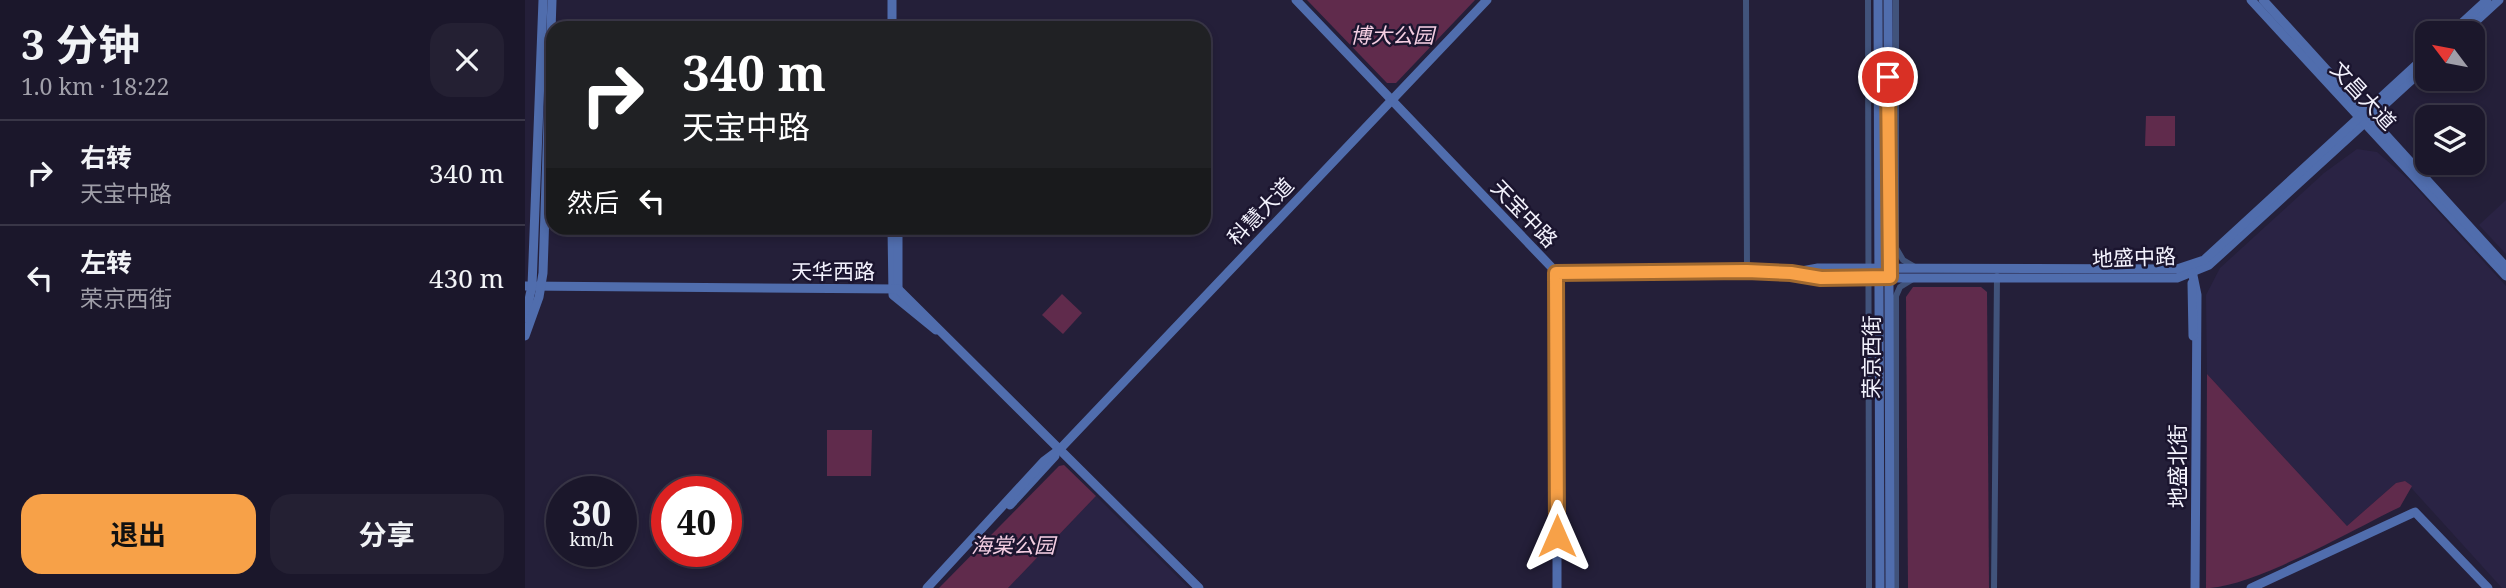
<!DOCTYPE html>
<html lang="zh">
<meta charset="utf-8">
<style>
body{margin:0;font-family:"Noto Serif","Noto Sans SC",serif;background:#242033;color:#f1f3f6;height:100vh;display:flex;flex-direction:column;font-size:26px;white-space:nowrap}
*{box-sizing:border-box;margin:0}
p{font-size:23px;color:#a09fa9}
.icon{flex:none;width:38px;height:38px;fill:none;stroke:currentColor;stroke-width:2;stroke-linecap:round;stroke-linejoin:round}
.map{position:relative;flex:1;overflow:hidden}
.sheet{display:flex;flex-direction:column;background:#1b172b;width:525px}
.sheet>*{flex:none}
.hud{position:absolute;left:21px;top:21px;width:665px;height:214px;border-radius:21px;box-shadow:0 4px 10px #0003,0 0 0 2px #393647;background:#202124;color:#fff;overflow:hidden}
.needle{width:46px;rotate:302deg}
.controls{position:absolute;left:1890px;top:21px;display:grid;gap:14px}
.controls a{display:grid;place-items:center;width:70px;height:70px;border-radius:14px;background:#1b172b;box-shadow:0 4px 10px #0003,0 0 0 2px #393647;font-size:35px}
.speed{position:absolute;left:21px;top:476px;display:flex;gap:14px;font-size:35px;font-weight:700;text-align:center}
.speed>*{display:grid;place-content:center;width:91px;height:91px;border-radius:50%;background:#1b172b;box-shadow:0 4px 10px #0003,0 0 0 2px #393647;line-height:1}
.speed small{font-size:18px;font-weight:400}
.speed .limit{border:10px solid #d22;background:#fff;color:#111}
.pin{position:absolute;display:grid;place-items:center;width:60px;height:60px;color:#fff;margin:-30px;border:4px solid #fff;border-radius:50%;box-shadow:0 2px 7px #0007}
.me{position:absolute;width:77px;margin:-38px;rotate:0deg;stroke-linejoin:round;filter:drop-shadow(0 0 5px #0008)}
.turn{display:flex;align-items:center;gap:24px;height:147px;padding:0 21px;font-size:32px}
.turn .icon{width:91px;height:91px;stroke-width:2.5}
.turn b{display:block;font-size:49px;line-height:60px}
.then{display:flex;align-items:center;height:66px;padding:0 21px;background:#0003;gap:14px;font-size:26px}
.round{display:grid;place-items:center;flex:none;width:74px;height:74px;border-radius:21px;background:#242033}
.overview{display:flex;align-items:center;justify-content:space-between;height:119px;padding:0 21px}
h1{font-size:42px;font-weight:700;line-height:52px}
.action{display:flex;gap:14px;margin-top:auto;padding:14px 21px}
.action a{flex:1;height:80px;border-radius:21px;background:#f7a148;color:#111;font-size:28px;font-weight:700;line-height:80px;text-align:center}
.action a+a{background:#242033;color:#f1f3f6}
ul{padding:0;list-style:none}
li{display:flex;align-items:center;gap:21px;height:105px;padding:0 21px;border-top:2px solid #393647}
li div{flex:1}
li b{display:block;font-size:26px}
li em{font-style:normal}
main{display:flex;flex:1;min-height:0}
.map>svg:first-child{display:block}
</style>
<main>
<section class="sheet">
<div class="overview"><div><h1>3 分钟</h1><p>1.0 km · 18:22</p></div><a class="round"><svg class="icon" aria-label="close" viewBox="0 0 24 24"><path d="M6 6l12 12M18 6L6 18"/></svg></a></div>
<ul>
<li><svg class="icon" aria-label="right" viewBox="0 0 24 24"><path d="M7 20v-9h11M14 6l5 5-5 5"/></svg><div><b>右转</b><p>天宝中路</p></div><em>340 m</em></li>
<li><svg class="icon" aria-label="left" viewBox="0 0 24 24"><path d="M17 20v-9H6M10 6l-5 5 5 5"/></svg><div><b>左转</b><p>荣京西街</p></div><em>430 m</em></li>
</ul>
<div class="action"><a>退出</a><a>分享</a></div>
</section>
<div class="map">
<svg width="1981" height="588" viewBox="0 0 1981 588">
<rect width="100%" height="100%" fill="#241f39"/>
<g fill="#2a2344">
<path d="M 1832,149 L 1852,152 L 1884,180 L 1981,286 L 1981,588 L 1977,588 L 1880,481 L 1871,483 L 1822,526 L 1682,374 L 1681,295 L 1695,268 L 1799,173 Z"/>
<path d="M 1981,200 L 1981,254 L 1954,225 Z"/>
<path d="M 571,496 L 664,588 L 665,588 L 483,588 Z"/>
</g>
<g fill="#602b4c">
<path d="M 782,0 L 950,0 L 871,83 L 862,83 Z"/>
<path d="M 1621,116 L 1650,116 L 1650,146 L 1620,146 Z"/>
<path d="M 1388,287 L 1456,287 L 1462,292 L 1464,588 L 1383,588 L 1381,297 Z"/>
<path d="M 537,294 L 557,313 L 538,334 L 517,315 Z"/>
<path d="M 1682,374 L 1822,526 L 1871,483 L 1880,481 L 1887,486 L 1875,507 C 1829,529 1727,588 1681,588 Z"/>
<path d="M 302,430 L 347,430 L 346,476 L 302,476 Z"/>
<path d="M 539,465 L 571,496 L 483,588 L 414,588 L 534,466 Z"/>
</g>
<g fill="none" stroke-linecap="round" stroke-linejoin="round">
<g stroke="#41537b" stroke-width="6">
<path d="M 1221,0 L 1222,271"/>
<path d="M 1343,0 L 1344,588"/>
<path d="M 1371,0 L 1371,248 L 1378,260 L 1390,267"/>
<path d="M 1371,588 L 1371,296 L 1375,287 L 1388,279"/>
<path d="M 1469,588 L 1472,276"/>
</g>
<g stroke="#506dad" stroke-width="9">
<path d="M 367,0 L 367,28"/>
<path d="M 771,0 L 1032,273 C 1120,273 1209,268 1296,278 L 1652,278 L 1684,265 L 1902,66"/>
<path d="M 1353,0 L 1355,588"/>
<path d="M 1363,0 L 1365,588"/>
<path d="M 1726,0 L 1981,276"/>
<path d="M 1738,0 L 1981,267"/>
<path d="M 1926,33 L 1962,0"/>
<path d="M 1938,33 L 1974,0"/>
<path d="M 367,228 L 368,295 L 411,330"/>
<path d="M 373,228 L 373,289"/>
<path d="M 1666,266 L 1672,295 L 1670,588"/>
<path d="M 1271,272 L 1293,268 L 1652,269 L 1679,260 L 1902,55"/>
<path d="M 1032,273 L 1032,588"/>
<path d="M 1667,283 L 1668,336"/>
<path d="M 0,286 L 373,289 L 674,588"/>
<path d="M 0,318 L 7,286 L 18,0"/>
<path d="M 0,336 L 14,297 L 18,273 L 27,0"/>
<path d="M 485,505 L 530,456"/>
<path d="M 402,588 L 519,461 L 535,449 L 962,0"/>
<path d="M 1726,588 L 1890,512 L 1963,588"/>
</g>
</g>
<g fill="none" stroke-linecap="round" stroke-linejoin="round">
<g stroke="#a1692f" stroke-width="18">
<path id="route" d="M 1032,536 L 1031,273 L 1222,271 L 1266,273 L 1296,278 L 1365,277 L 1363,77"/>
</g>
<use href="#route" stroke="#f7a148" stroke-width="12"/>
</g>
<g text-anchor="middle" stroke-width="5" stroke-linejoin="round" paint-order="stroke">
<g font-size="21" font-style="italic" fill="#f4cee2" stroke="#1b152f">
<text x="867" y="43">博大公园</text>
<text x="488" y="553">海棠公园</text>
</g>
<g font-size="21" fill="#f3f2fd" stroke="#1b152f">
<text transform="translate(1838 96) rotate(47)" y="7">文昌大道</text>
<text transform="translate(736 212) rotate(-46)" y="7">科慧大道</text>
<text transform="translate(999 214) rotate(46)" y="7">天宝中路</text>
<text transform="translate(1609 258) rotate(-2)" y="7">地盛中路</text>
<text x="308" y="279">天华西路</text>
<text transform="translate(1347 357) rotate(-90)" y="7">荣京西街</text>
<text transform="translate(1653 466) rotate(-90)" y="7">地盛北街</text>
</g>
</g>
</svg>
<div class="controls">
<a><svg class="needle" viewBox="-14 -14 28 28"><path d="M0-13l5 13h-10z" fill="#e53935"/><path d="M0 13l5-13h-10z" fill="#a09fa9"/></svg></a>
<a><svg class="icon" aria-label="layers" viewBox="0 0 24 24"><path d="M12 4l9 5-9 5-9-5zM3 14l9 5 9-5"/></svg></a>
</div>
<div class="speed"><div>30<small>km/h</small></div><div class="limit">40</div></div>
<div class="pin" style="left:1363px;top:77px;background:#d93025"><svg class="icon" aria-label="arrive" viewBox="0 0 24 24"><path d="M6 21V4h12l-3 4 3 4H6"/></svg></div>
<svg class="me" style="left:1032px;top:536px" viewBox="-20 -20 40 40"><path d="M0-17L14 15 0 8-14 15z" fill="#f7a148" stroke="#fff" stroke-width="4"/></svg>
<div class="hud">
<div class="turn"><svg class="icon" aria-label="right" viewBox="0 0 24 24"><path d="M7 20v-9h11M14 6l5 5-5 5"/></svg><div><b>340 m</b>天宝中路</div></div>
<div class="then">然后<svg class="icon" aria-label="left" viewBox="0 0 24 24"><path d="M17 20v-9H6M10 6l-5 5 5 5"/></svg></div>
</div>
</div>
</main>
